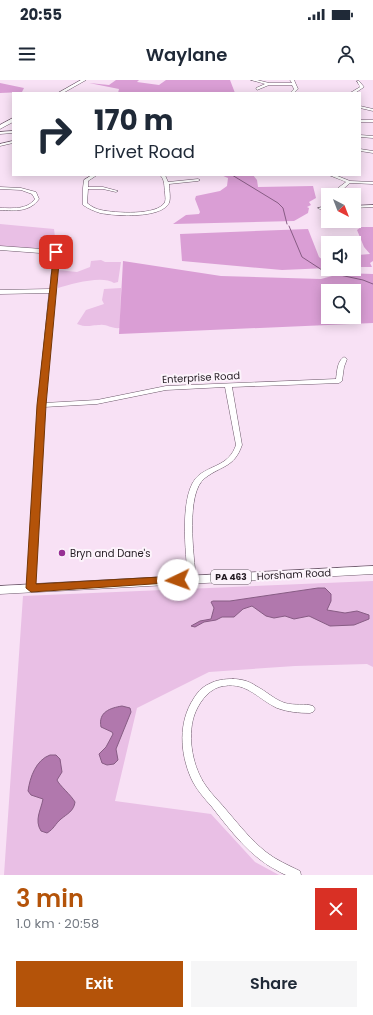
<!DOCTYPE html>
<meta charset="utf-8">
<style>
body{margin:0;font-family:Poppins,sans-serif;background:#f6f6f7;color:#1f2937;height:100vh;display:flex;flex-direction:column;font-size:15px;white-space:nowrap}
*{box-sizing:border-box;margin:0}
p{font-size:13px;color:#747a83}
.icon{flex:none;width:22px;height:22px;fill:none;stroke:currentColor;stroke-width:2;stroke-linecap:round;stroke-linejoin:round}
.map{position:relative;height:795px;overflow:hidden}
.sheet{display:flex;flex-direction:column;background:#fff;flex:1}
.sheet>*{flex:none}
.hud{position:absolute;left:12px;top:12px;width:349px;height:84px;border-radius:0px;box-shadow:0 2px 10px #0003;background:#fff;color:#1f2937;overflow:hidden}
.needle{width:26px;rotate:138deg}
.tools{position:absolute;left:321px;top:108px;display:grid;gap:8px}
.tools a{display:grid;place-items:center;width:40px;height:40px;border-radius:0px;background:#fff;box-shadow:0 2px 10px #0003;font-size:20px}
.pin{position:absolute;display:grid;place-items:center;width:34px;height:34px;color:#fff;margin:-17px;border-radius:8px;box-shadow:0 2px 6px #0006}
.me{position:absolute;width:44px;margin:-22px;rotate:267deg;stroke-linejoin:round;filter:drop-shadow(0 0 3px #0008)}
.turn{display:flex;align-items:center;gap:14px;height:84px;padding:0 16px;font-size:18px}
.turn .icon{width:52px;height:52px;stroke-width:2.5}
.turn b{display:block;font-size:28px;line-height:34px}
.round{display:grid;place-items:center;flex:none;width:42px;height:42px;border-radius:0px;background:#f6f6f7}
.summary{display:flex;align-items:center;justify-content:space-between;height:68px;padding:0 16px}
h1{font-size:24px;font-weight:600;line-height:30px;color:#b45309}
.action{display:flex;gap:8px;margin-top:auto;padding:8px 16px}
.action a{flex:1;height:46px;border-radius:0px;background:#b45309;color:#fff;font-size:16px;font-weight:600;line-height:46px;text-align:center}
.action a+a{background:#f6f6f7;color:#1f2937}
.status{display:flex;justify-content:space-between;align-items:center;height:28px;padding:0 20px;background:#fff;direction:ltr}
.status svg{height:11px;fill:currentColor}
header{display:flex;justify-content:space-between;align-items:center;height:52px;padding:0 16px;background:#fff;font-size:18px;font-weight:600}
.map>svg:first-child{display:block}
</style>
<div class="status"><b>20:55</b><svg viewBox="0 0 49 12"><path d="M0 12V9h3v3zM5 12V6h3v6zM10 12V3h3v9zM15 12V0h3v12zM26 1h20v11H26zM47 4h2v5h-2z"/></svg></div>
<header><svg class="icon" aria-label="menu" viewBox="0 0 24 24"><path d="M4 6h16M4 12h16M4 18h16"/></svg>Waylane<svg class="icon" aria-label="person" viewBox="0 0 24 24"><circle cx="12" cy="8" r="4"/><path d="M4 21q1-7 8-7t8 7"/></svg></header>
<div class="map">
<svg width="373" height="795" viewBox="0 0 373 795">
<rect width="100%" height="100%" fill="#f8e1f5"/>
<g fill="#e9bfe5">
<path d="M 0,144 L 54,149 L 57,172 L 0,167 Z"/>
<path d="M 101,180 L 105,182 L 121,182 L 118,202 L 114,203 C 102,195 72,204 58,208 L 58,190 L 77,192 L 90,187 L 91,181 Z"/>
<path d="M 121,208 L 120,248 C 111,249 107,244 100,245 C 90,245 88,248 77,244 L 86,230 L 104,224 L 102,220 L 104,209 Z"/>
<path d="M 373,501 L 373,587 L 367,584 L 295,586 L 209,592 L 137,628 L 115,721 L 211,734 L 255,782 L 279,795 L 4,795 L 23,516 Z"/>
</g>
<g fill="#da9ed5" fill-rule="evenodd">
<path d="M 116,0 L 139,0 L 137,2 L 159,5 L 166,0 L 230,0 L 235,13 L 118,13 L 119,9 L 89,3 L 109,5 Z"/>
<path d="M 0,3 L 24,8 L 22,12 L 0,13 Z"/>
<path d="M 221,95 L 253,95 L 257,100 L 258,107 L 313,106 L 316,118 L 309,122 L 311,125 L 307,127 L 309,128 L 308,133 L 294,141 L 173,144 L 186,135 L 199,134 L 200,132 L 195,119 L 196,116 L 220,111 L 227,106 L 228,98 Z"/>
<path d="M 361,147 L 373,147 L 373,181 L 370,183 L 372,187 L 354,187 L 354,181 L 358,175 L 370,174 L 364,167 L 357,150 Z"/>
<path d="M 308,149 L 319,177 L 328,184 L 328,188 L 282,190 L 182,181 L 180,154 Z"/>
<path d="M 123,181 L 221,196 L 321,199 L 343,193 L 373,194 L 373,243 L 119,254 ZM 328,211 L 354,211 L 354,237 L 328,237 Z"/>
</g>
<g fill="#b178ad" stroke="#875c84">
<path d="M 318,508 L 325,508 L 331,514 L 331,521 L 327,530 L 345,533 L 357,531 L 369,535 L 369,539 L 354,545 L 330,546 L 309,536 L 294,539 L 285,536 L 274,538 L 266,536 L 252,526 L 243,529 L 234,537 L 222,537 L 216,540 L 204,542 L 195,547 L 191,546 L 200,541 L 211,539 L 214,528 L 211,522 L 213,521 L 230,521 Z"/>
<path d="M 122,626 L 130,628 L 131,632 L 116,669 L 118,680 L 114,684 L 107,685 L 102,683 L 99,674 L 106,667 L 113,654 L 112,652 L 101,647 C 98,632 110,628 122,626 Z"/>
<path d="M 50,675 L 56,675 L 60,679 L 62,692 L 57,700 C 59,705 71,715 75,722 C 74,731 67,734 61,739 C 55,744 54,749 47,753 L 41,751 C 34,740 41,730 43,719 L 31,715 L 28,711 C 30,697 36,680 50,675 Z"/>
</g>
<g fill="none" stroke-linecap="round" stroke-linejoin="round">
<g stroke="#875c84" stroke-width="1">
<path d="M 232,95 L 278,123 L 283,128 L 287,144"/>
<path d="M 289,146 L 302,177 L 322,190"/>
<path d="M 326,192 L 363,200 L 373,204"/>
</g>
<g stroke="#6c586a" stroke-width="1">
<g id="minor">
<path d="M 251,0 L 257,0 L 269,3 L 292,3 L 290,0 L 294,0 L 298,9 L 294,13 L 290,13 L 294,9 L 292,5 L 269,5 L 257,10 L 256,8 L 265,4 Z"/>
<path d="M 357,1 L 359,1 L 364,7 L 355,13 L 350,13 L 360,7 Z"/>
<path d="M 360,26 L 373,29 L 373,31 L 360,28 Z"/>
<rect x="360" y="40" width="13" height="2"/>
<path d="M 13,51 L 13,53 L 0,54 L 0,52 Z"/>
<path d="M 360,55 L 373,56 L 373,58 L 360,57 Z"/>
<path d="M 13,61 L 13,63 L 0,66 L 0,64 Z"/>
<path d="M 360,69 L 373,71 L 373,73 L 360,71 Z"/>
<path d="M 92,95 L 97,95 L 88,101 L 88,107 L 103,107 L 118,111 L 116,112 L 103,109 L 88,109 L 87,123 C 92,127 96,129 101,130 C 114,133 158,136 165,122 C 166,119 165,115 165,113 C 164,106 165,100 160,95 L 165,95 L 168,102 L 198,99 L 200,100 L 198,101 L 169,104 C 169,109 171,118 169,123 C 161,139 115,136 100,133 C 94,131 89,129 83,125 L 83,108 L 84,100 Z"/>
<path d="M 329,95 L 335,95 L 350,101 L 373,102 L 373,104 L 350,103 L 342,110 L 340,115 L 336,115 L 338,108 L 346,102 Z"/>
<path d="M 0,107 L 21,108 L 36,112 L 39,119 C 30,132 15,131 0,130 L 0,128 C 12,128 27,130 35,119 L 32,114 L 21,110 L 0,109 Z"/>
<path d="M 373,125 L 373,127 L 354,128 L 354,126 Z"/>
<path d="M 328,126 L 328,128 L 320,129 L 318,128 Z"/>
<path d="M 0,166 L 56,170 L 65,171 L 68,173 L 65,175 L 58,174 L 44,323 L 97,320 L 166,306 L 336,299 C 337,292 337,281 344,277 L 347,279 L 344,287 L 342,301 L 339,303 L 232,307 L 242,365 C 234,388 222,385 205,398 C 185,413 194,476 196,499 L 195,501 L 189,501 L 188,499 C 186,474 178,412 199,395 C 214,384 229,385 236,365 L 225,307 L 166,310 L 97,324 L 44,327 L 35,508 L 34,510 L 28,510 L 27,508 L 38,325 L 49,213 L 0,214 L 0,210 L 50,209 L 53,174 L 0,170 Z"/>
<path d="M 233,599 C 241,599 249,601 256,606 C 266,611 275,620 285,623 C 295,626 305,623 313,626 L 315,629 L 313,632 L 310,633 C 299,633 288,632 277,628 C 256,618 246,600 219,607 C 207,611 198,624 194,636 C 187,658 193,688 206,706 C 212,715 221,723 228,732 C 240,746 251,760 266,772 C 276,780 288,785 300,791 L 301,795 C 297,795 290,795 286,795 C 283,794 280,792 278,791 C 250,777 231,751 212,727 C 204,718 196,709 191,698 C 180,673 178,642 194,618 C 197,613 202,607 209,604 C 216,600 224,599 233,599 Z"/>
</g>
</g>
<g stroke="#6c586a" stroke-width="1">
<g id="major">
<path d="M 81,0 L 86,0 L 63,13 L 58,13 Z"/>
<path d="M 13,38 L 13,42 L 0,49 L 0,45 Z"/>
<path d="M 373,486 L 373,494 L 0,514 L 0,506 Z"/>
</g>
</g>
<use href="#minor" fill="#fff" fill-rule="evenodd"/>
<use href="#major" fill="#fff" fill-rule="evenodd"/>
</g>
<path fill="#b45309" stroke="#753606" d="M 54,171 L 60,172 L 46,325 L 36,504 L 178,496 L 182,497 L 184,500 L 182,502 L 31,512 L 26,508 L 37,325 Z"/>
<circle fill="#972f93" stroke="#fcf3fb" stroke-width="1.5" cx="62" cy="473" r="4"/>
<g text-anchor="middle" stroke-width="4" stroke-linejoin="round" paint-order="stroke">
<rect fill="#fcf3fb" stroke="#655c64" stroke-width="1" x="211" y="490" width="40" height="14" rx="3"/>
<g font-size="9" font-weight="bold" fill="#241c23">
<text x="231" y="500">PA 463</text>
</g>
<g font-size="10" fill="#241c23" stroke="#fcf3fb">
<text transform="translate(201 297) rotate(-3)" y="4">Enterprise Road</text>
<text transform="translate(294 494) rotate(-3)" y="4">Horsham Road</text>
</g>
<g font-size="10" fill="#241c23" stroke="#fcf3fb" text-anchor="start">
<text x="70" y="477">Bryn and Dane's</text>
</g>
</g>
</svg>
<div class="tools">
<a><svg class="needle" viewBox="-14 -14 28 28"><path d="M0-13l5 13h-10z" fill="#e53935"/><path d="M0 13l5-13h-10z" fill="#747a83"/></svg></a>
<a><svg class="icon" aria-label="sound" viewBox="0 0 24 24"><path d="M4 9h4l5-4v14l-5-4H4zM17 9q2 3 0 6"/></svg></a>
<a><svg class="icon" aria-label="search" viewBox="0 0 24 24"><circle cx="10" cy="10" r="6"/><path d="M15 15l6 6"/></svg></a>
</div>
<div class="pin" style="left:56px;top:172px;background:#d93025"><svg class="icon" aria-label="arrive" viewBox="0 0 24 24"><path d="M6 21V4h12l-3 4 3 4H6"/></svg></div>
<svg class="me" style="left:178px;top:500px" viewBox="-20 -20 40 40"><circle r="19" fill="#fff"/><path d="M0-13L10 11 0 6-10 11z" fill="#b45309"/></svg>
<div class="hud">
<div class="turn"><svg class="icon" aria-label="right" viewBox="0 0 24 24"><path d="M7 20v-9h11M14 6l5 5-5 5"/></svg><div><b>170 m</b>Privet Road</div></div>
</div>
</div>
<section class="sheet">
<div class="summary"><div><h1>3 min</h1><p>1.0 km · 20:58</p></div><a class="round" style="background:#d93025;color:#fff"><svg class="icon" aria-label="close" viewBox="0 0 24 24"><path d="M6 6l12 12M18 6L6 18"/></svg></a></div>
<div class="action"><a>Exit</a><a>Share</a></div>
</section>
